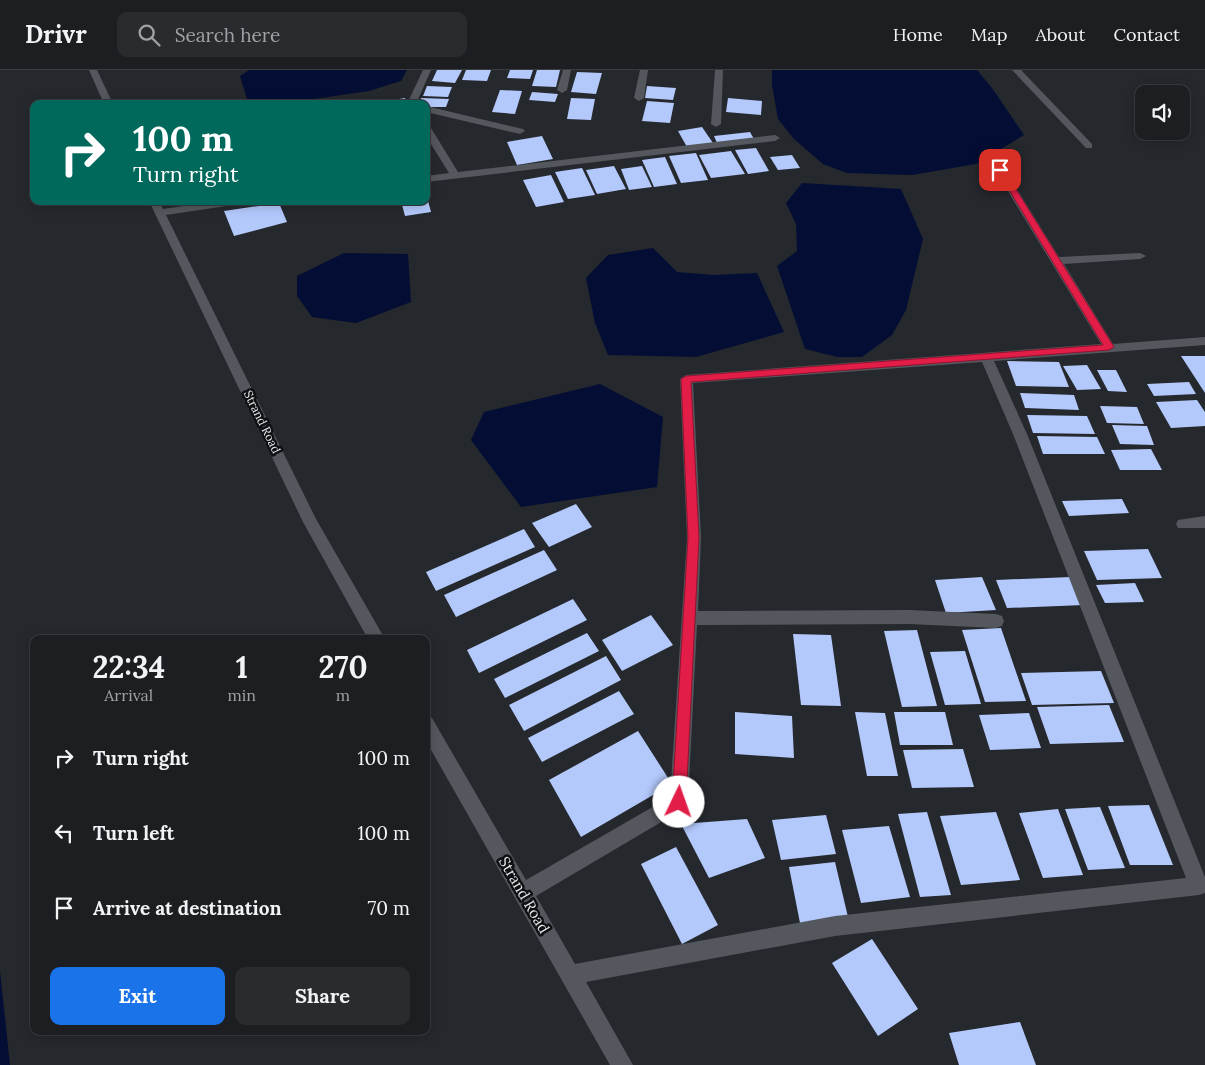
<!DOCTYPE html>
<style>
body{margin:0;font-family:Lora,serif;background:#292b2f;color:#f1f3f6;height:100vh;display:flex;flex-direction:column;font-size:19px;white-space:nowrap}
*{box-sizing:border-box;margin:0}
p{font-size:16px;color:#a0a2a5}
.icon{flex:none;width:28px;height:28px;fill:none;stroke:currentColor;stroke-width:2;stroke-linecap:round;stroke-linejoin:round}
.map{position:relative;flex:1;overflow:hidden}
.side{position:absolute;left:30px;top:565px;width:400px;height:400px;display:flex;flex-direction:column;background:#1c1e22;border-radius:10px;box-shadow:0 2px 12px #0003,0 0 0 1px #3a3c40}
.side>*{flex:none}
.guide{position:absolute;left:30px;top:30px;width:400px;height:105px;border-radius:10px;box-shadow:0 2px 12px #0003,0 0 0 1px #3a3c40;background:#00695c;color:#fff;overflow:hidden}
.tools{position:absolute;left:1135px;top:15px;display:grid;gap:10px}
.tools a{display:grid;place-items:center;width:55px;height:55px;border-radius:10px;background:#1c1e22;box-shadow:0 2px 12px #0003,0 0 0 1px #3a3c40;font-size:25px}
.pin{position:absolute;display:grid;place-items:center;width:42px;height:42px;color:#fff;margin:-21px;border-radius:10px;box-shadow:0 2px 8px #0006}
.me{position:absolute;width:55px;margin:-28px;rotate:3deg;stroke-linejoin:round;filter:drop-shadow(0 0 4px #0008)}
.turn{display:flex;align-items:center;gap:18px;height:105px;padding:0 20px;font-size:22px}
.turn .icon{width:65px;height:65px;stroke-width:2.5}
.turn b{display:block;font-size:35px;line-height:42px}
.eta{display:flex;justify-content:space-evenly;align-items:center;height:85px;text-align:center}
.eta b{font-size:30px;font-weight:700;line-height:35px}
.primary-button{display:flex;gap:10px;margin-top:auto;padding:10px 20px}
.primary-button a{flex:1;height:58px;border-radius:10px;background:#1a73e8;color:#fff;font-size:20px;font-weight:700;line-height:58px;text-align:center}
.primary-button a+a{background:#292b2f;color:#f1f3f6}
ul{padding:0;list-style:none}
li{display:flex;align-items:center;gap:15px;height:75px;padding:0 20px}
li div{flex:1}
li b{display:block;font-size:19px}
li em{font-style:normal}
header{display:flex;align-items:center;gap:30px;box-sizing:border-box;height:70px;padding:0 25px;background:#1c1e22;border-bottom:1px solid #3a3c40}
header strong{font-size:24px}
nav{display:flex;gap:28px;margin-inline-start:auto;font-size:18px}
.search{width:350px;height:45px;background:#292b2f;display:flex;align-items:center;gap:12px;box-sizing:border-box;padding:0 18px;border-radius:10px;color:#a0a2a5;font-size:19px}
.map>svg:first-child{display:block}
</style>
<header>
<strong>Drivr</strong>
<div class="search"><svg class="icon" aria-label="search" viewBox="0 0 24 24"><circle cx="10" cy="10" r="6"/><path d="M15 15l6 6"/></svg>Search here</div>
<nav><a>Home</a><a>Map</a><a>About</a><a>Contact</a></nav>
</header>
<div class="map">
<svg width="1205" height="995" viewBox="0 0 1205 995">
<rect width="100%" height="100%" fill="#25282d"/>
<g fill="#040e34">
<path d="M 249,0 L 407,0 L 401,11 L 369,21 L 280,34 L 247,29 L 240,6 Z"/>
<path d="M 772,0 L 977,0 L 992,18 L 1024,65 L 976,94 L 912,105 L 847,103 L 823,94 L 794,69 L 778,49 L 772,15 Z"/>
<path d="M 802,113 L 901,119 L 923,169 L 906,240 L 892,265 L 862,287 L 837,287 L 805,279 L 777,196 L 797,181 L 796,154 L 786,133 Z"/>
<path d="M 653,178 L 677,202 L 714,205 L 757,203 L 784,262 L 696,287 L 608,285 L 595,253 L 586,208 L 608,185 Z"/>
<path d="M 344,183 L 408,184 L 411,232 L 356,253 L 312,247 L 297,226 L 297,206 Z"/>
<path d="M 600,314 L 663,347 L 657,417 L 521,437 L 471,370 L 484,342 Z"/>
<path d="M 0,901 L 10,995 L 0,995 Z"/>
</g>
<g fill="#b3c9fc">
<path d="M 437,0 L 462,0 L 455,13 L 432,11 Z"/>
<path d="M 466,0 L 491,0 L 487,11 L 462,10 Z"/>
<path d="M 510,0 L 533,0 L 530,9 L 507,8 Z"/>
<path d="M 537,0 L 560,0 L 556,17 L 532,16 Z"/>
<path d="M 577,2 L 602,3 L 596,24 L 571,22 Z"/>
<path d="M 427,16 L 452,17 L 448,27 L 423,26 Z"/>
<path d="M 647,16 L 676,18 L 673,30 L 645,28 Z"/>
<path d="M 500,20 L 522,21 L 515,44 L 492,42 Z"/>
<path d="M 532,22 L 558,24 L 555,32 L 529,30 Z"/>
<path d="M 405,28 L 407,34 L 376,34 L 376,33 Z"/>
<path d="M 421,28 L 449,29 L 446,37 L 426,37 L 426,34 L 419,34 Z"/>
<path d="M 571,28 L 595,29 L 591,50 L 567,49 Z"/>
<path d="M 728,28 L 762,31 L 761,45 L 726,42 Z"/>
<path d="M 647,31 L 674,33 L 670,53 L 642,51 Z"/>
<path d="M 702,57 L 713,73 L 687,77 L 678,61 Z"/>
<path d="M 750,62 L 754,69 L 717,73 L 714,66 Z"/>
<path d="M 542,66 L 553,89 L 517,95 L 507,72 Z"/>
<path d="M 756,78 L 769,101 L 748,104 L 735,80 Z"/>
<path d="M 731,81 L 745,104 L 711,108 L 699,85 Z"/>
<path d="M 696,83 L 708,110 L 681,113 L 669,86 Z"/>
<path d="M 792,85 L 800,98 L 778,100 L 770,87 Z"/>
<path d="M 665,87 L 677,114 L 654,117 L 642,90 Z"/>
<path d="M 614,96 L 626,119 L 597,124 L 586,100 Z"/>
<path d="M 642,96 L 652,117 L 629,120 L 621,99 Z"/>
<path d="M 582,98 L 595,125 L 568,129 L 555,102 Z"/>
<path d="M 551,105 L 564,132 L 536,137 L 523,110 Z"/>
<path d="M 427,127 L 431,142 L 405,146 L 401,131 L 426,131 Z"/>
<path d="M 279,133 L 287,152 L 234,166 L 224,141 Z"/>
<path d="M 1181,286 L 1205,286 L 1205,323 Z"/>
<path d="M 1007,291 L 1059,292 L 1069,317 L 1016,316 Z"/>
<path d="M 1087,295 L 1101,319 L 1077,320 L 1063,296 Z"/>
<path d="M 1097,300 L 1116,300 L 1127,322 L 1108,321 Z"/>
<path d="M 1189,312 L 1196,324 L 1154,326 L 1147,314 Z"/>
<path d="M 1020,323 L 1074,325 L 1079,340 L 1025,338 Z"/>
<path d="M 1197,330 L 1205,342 L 1205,356 L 1171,358 L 1156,332 Z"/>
<path d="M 1100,336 L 1137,337 L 1144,354 L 1107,353 Z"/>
<path d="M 1027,345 L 1087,346 L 1095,364 L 1033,363 Z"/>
<path d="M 1112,355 L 1147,356 L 1154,375 L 1120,374 Z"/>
<path d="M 1037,366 L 1097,367 L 1105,384 L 1043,384 Z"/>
<path d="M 1151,379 L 1162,400 L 1120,400 L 1111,380 Z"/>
<path d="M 1122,429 L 1129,443 L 1069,446 L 1062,431 Z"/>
<path d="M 576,434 L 592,457 L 549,477 L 532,453 Z"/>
<path d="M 524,459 L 535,477 L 436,521 L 426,502 Z"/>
<path d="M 1148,479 L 1162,508 L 1097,510 L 1084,481 Z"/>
<path d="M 544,480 L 557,500 L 456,547 L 444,525 Z"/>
<path d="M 982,507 L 996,540 L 946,543 L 935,510 Z"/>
<path d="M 1071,507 L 1084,535 L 1007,538 L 996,510 Z"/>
<path d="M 1135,513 L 1144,532 L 1105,533 L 1096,515 Z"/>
<path d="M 573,529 L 587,550 L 479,603 L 467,580 Z"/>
<path d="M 651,545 L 673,575 L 622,601 L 602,570 Z"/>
<path d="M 1001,558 L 1026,631 L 985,632 L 962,560 Z"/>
<path d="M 917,560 L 937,636 L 902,637 L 884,561 Z"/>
<path d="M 587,563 L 599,581 L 505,628 L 494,609 Z"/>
<path d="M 793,564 L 831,565 L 841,636 L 801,635 Z"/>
<path d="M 965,581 L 981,634 L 945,635 L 930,582 Z"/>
<path d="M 606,586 L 621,610 L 524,661 L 509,635 Z"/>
<path d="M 1101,601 L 1114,633 L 1032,635 L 1021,603 Z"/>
<path d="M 619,621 L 634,644 L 542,692 L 528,668 Z"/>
<path d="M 1109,635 L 1124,672 L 1050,674 L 1037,637 Z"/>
<path d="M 735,642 L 792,646 L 794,688 L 735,684 Z"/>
<path d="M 855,642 L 885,643 L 898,706 L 867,706 Z"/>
<path d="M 894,642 L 945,642 L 953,675 L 900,675 Z"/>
<path d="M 1029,643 L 1041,678 L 990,680 L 979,645 Z"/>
<path d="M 638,661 L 672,714 L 581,767 L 549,710 Z"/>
<path d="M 963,679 L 974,717 L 912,718 L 903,680 Z"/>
<path d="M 1149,735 L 1173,795 L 1130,795 L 1108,736 Z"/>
<path d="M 1100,737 L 1125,798 L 1088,800 L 1065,739 Z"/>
<path d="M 1058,739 L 1083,805 L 1043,808 L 1019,743 Z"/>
<path d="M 927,742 L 951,825 L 920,827 L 898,744 Z"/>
<path d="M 996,742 L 1020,810 L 961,815 L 940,746 Z"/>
<path d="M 826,745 L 836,784 L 781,790 L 772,750 Z"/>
<path d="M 747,749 L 765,788 L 709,808 L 681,754 Z"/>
<path d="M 889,756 L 910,827 L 861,833 L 842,760 Z"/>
<path d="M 676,777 L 718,855 L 682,874 L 641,794 Z"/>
<path d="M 835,792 L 848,847 L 800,853 L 789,797 Z"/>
<path d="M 872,869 L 918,939 L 878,966 L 832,893 Z"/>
<path d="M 1020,952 L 1036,995 L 959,995 L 949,963 Z"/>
</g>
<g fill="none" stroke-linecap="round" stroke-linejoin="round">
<g fill="#54575d" fill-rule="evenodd">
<path d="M 89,0 L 97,0 L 113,34 L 104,34 Z"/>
<path d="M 423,0 L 431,0 L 416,34 L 407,34 Z"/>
<path d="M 563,0 L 571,0 L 567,20 L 562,23 L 557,20 Z"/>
<path d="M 640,0 L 648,0 L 644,28 L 639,31 L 634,28 Z"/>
<path d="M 715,0 L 723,0 L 721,54 L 716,57 L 711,54 Z"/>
<path d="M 1012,0 L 1021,0 L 1092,74 L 1092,78 L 1086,78 Z"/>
<path d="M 426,36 L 523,59 L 525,61 L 520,64 L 426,42 Z"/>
<path d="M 426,55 L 431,58 L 458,102 L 775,65 L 780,68 L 775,71 L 426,112 L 426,106 L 449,103 L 426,66 Z"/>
<path d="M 1000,97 L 1005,100 L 1059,187 L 1140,183 L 1146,186 L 1140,189 L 1064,194 L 1113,274 L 1205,267 L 1205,275 L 994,291 L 1027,364 L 1205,807 L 1205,823 L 1199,825 L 835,866 L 586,912 L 633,995 L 610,995 L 426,671 L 426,646 L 432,648 L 526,810 L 670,727 L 687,468 L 680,309 L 686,305 L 1101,274 L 995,100 ZM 982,292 L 1013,364 L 1186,808 L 835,846 L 575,894 L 536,826 L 685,738 L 688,732 L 697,555 L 909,554 L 996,558 L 1002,556 L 1004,551 L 1002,546 L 996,544 L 909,540 L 698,541 L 701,468 L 693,313 Z"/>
<path d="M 149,131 L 159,131 L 163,139 L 217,131 L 245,131 L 240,134 L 166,145 L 316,449 L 385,569 L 368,569 L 303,452 Z"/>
<path d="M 1205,446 L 1205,458 L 1178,458 L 1176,454 L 1178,450 Z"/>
</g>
</g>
<path fill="#e11d48" stroke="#92132f" d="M 1000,98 L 1004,100 L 1114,277 L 1109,280 L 691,312 L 699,468 L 686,732 L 684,737 L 679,739 L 674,737 L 672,732 L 688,468 L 681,309 L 686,306 L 1103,275 L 997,100 Z"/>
<g text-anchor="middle" stroke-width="5" stroke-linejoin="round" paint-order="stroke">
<g font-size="12" fill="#e7e8ec" stroke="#0f1013">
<text transform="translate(262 352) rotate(64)" y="4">Strand Road</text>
</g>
<g font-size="15" fill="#e7e8ec" stroke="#0f1013">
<text transform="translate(524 825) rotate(60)" y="5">Strand Road</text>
</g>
</g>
</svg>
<div class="tools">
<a><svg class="icon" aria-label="sound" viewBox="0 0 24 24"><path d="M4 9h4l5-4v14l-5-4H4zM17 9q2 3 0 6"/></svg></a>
</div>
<div class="pin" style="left:1000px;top:100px;background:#d93025"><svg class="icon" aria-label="arrive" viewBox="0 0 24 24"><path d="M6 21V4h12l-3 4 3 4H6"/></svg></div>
<svg class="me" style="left:679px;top:732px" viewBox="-20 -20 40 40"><circle r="19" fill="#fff"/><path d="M0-13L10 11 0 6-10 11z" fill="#e11d48"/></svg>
<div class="guide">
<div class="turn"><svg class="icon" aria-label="right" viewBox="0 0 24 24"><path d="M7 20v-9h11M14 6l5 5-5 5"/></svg><div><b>100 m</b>Turn right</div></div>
</div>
<section class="side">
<div class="eta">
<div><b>22:34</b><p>Arrival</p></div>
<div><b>1</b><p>min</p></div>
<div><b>270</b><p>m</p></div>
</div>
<ul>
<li><svg class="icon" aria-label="right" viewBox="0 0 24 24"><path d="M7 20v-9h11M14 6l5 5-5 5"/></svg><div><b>Turn right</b></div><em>100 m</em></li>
<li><svg class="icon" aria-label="left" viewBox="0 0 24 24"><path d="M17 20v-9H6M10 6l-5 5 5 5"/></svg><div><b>Turn left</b></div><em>100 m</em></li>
<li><svg class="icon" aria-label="arrive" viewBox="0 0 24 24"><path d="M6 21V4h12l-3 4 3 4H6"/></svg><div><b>Arrive at destination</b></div><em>70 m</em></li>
</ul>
<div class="primary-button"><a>Exit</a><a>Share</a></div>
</section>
</div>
